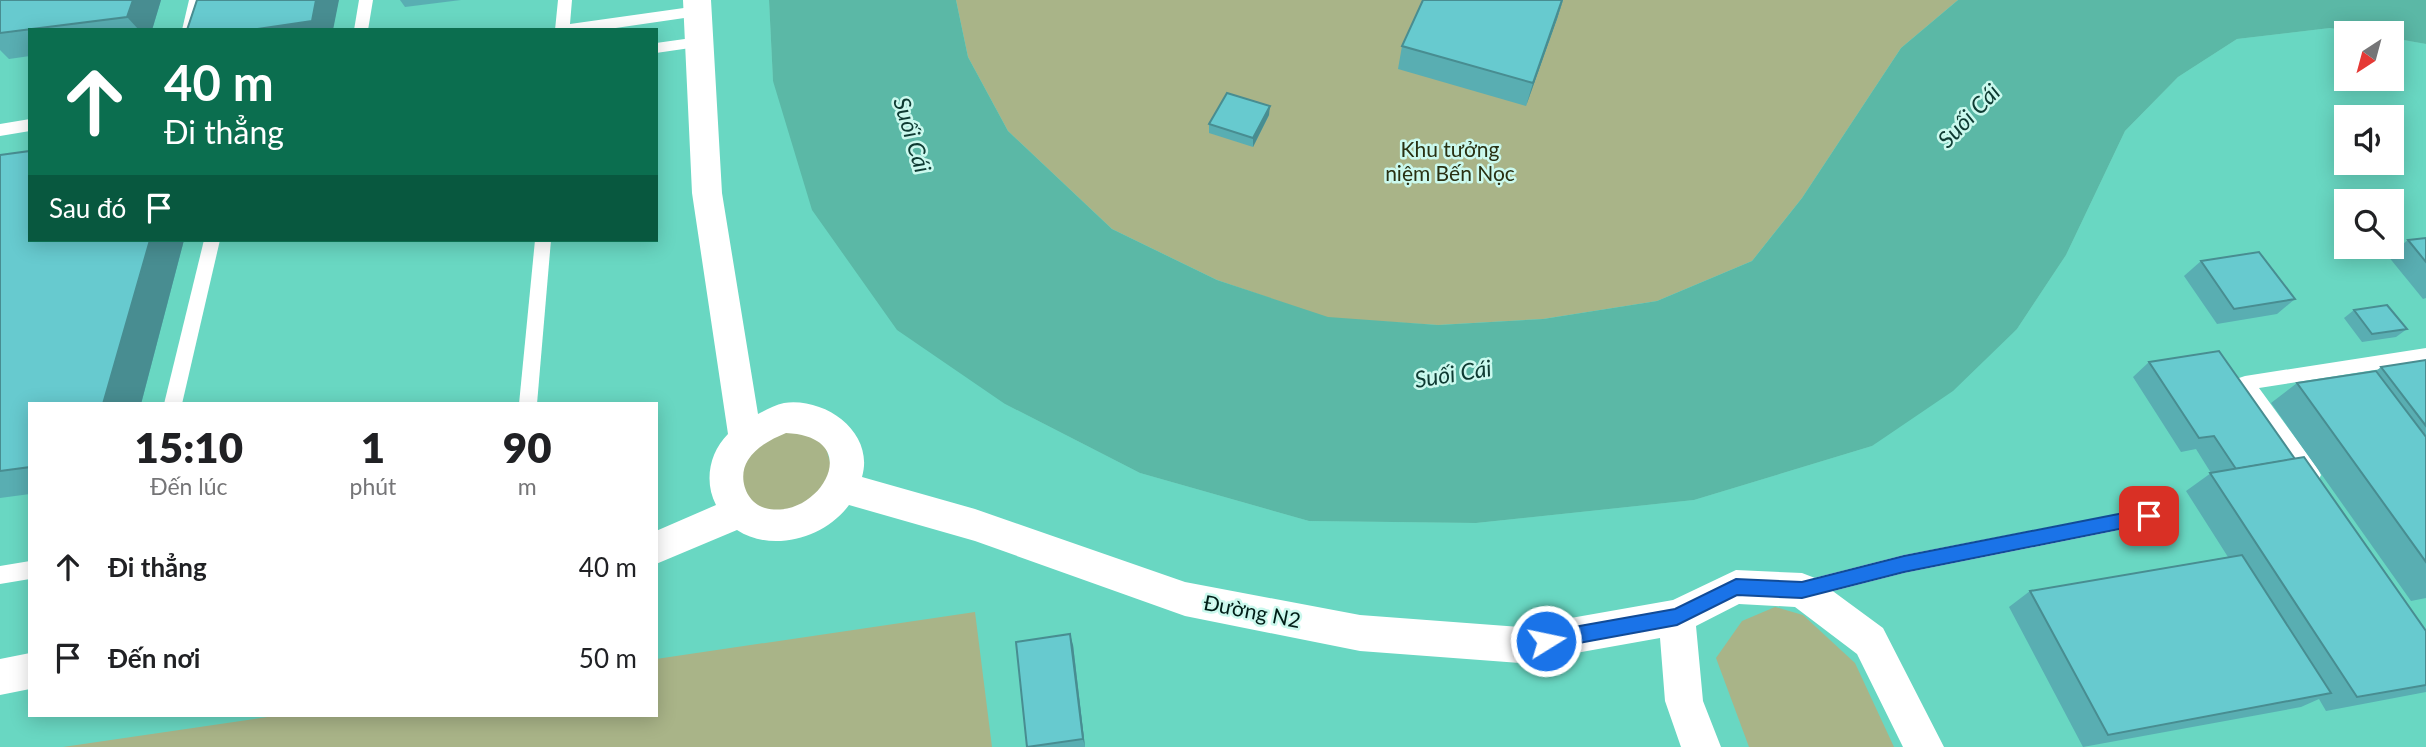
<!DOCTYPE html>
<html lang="vi">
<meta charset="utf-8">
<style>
body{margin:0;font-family:Lato,sans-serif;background:#f6f6f6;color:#202124;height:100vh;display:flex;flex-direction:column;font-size:26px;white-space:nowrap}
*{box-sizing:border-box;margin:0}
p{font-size:23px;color:#757577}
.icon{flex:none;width:38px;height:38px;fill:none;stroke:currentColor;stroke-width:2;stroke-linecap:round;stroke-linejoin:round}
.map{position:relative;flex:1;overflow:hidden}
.drawer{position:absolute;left:28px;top:402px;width:630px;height:315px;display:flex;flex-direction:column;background:#fff;border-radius:0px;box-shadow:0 4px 18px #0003}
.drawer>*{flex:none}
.hud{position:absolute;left:28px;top:28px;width:630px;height:214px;border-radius:0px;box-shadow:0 4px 18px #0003;background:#0b6e4f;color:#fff;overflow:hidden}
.needle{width:46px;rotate:216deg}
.buttons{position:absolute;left:2334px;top:21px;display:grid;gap:14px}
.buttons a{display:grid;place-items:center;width:70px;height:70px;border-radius:0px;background:#fff;box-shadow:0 4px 18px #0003;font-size:35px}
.pin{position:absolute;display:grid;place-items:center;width:60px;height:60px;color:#fff;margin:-30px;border-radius:14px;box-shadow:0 4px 10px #0006}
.me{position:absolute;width:77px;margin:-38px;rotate:80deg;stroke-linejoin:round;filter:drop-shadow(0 0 5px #0008)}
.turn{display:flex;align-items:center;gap:24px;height:147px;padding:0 21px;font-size:32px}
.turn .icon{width:91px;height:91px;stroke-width:2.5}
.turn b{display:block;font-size:49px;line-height:60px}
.then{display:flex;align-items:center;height:66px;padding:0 21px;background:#0003;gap:14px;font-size:26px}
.eta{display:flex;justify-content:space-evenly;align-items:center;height:119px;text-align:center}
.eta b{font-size:42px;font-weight:800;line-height:49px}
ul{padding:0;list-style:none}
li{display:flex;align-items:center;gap:21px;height:91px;padding:0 21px}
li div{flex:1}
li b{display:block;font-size:26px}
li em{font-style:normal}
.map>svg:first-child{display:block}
</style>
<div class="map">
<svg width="2426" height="747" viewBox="0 0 2426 747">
<rect width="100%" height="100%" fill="#80e2ce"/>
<path fill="#69d7c2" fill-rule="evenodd" d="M 0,0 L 769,0 L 773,81 L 1005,404 L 1140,473 L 1309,521 L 1476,523 L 1694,500 L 1872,446 L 2017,329 L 2066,255 L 2125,131 L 2178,77 L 2237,39 L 2330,28 L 2361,33 L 2347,33 L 2347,79 L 2392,79 L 2392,38 L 2426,44 L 2426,747 L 0,747 ZM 30,30 L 656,30 L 656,240 L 30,240 ZM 2347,117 L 2392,117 L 2392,163 L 2347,163 ZM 2347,201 L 2392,201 L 2392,247 L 2347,247 ZM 30,404 L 656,404 L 656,716 L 30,716 Z"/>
<g fill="#a9b488">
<path d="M 956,0 L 1958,0 L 1901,48 L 1802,198 L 1752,261 L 1657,301 L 1543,319 L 1438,325 L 1328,318 L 1217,280 L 1112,229 L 1008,131 L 968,57 Z"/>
<path d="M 780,429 L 823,437 L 833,472 L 817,497 L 787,511 L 772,511 L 757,507 L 739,486 L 742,458 Z"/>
<path d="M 1775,607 L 1803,615 L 1855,663 L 1894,747 L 1749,747 L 1716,658 L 1742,621 Z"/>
<path d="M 975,612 L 992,747 L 63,747 L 274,716 L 656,716 L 656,659 Z"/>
</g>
<path fill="#5bb8a6" d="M 769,0 L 956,0 L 968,57 L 1008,131 L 1112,229 L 1217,280 L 1328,317 L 1438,325 L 1543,319 L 1657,301 L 1752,261 L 1802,198 L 1901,48 L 1958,0 L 2426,0 L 2426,44 L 2392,38 L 2392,33 L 2361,33 L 2330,28 L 2237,39 L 2178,77 L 2125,131 L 2066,255 L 2017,329 L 1953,391 L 1872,446 L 1694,500 L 1476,523 L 1309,521 L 1140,473 L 1005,404 L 897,330 L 812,210 L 773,81 Z"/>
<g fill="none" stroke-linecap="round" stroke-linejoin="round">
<g fill="#fff" fill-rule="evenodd">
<path d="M 189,0 L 203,0 L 196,30 L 182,30 Z"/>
<path d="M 359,0 L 373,0 L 368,30 L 354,30 Z"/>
<path d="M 558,0 L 572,0 L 570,24 L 698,6 L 705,11 L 698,16 L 602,30 L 555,30 Z"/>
<path d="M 699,37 L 706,42 L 704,46 L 656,53 L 656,43 Z"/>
<path d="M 30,119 L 30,131 L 0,136 L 0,124 Z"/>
<path d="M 204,240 L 220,240 L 182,404 L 164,404 Z"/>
<path d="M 535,240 L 551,240 L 537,404 L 519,404 Z"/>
<path d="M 2426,348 L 2426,362 L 2259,388 L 2318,469 L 2321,475 L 2318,481 L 2312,483 L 2306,481 L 2236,383 L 2239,378 L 2245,376 Z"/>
<path d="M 2149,508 L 2156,510 L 2158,516 L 2156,522 L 2149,524 L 1904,573 L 1802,599 L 1795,596 L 1792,590 L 1795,584 L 1802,581 L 1904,555 Z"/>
<path d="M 30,561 L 30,579 L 0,584 L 0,566 Z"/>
</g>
<g fill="#fff" fill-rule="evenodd">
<path d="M 683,0 L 711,0 L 722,193 L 758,414 C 766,410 775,405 784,403 C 826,397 875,433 862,477 L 975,509 L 1185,582 L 1360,615 L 1520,627 L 1673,600 L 1736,570 L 1802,573 L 1815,578 L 1883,628 L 1944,747 L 1903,747 L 1857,654 L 1795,607 L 1739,604 L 1696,626 L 1703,701 L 1721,747 L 1681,747 L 1665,701 L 1660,638 L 1520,663 L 1360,651 L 1185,616 L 975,541 L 849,505 C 825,538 772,553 737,530 L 656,564 L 656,531 L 716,505 C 704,482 709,453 728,434 L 692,193 ZM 786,433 C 869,437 818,522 765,508 C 746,503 737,477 748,460 C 757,446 772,439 786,433 Z"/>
<path d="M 30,653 L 30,689 L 0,695 L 0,659 Z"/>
</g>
</g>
<g fill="#59aeb2">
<path d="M 0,0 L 161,0 L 152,30 L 30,30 L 30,56 L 9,59 L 0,50 Z"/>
<path d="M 400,0 L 461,0 L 405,7 Z"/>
<path d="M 1563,0 L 1557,19 L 1526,106 L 1398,69 L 1402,46 Z"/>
<path d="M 1269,115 L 1253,147 L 1209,133 L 1209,124 Z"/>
<path d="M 0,155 L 30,240 L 184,240 L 141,404 L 30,404 L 30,494 L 0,498 Z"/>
<path d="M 2426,238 L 2426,298 L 2423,299 L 2388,256 L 2408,240 Z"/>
<path d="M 2201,261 L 2295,299 L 2277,314 L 2217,324 L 2184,276 Z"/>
<path d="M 2354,310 L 2407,329 L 2396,337 L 2362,342 L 2344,318 Z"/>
<path d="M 2426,360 L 2426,598 L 2411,601 L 2271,403 L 2297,383 L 2376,371 L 2381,367 Z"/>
<path d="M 2149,362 L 2295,459 L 2426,631 L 2426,692 L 2326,711 L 2319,699 L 2301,707 L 2083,747 L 2009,607 L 2030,591 L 2228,557 L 2186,491 L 2211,473 L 2196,449 L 2181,452 L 2133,377 Z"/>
<path d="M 1073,645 L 1085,747 L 1027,747 Z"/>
</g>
<g fill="#488d91">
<path d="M 133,0 L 161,0 L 152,30 L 139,30 L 127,17 Z"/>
<path d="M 316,0 L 339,0 L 333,30 L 251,30 Z"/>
<path d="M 1563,0 L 1557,19 L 1526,106 L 1533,83 Z"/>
<path d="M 1270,106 L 1269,115 L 1253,147 L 1253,138 Z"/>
<path d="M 150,240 L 184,240 L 141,404 L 103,404 Z"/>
<path d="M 1070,634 L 1073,645 L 1085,747 L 1083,739 Z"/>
</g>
<g fill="#67cacf" stroke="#488d91" stroke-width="2">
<path d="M 0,0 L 133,0 L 127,17 L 0,33 Z"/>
<path d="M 197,0 L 316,0 L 312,21 L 251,30 L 187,30 Z"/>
<path d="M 1423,0 L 1562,0 L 1533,83 L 1402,46 Z"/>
<path d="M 1227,93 L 1270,106 L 1253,138 L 1209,124 Z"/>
<path d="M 30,151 L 30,240 L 150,240 L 103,404 L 30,404 L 30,467 L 0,471 L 0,155 Z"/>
<path d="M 2426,238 L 2426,262 L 2408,240 Z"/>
<path d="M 2259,252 L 2295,299 L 2234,309 L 2201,261 Z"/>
<path d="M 2387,305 L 2407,329 L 2372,334 L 2354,310 Z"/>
<path d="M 2219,351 L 2295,459 L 2236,469 L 2214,436 L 2199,438 L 2149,362 Z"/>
<path d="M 2426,360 L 2426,426 L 2381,367 Z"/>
<path d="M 2376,371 L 2426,437 L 2426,562 L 2297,383 Z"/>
<path d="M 2304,457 L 2426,631 L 2426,685 L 2357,697 L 2210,473 Z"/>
<path d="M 2242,555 L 2331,693 L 2108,735 L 2030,591 Z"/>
<path d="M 1070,634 L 1083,739 L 1027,747 L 1016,642 Z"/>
</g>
<path fill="#1a73e8" stroke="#114b97" stroke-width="2" d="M 2149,508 L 2155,510 L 2158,516 L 2155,521 L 2149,523 L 1904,572 L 1802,598 L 1737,595 L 1677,625 L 1546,649 L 1540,647 L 1538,641 L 1540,635 L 1546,632 L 1675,609 L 1736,579 L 1802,582 L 1904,556 Z"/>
<g text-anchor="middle" stroke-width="5" stroke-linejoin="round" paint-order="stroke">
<g font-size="21" fill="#293012" stroke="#cbf9ee">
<text x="1450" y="157">Khu tưởng<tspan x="1450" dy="24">niệm Bến Nọc</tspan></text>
</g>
<g font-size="21" fill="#001d17" stroke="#cbf9ee">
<text transform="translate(1252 612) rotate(11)" y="7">Đường N2</text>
</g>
<g font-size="23" font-style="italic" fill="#0e3a32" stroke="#cbf9ee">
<text transform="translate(1969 116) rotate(-46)" y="8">Suối Cái</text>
<text transform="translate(912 135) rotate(73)" y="8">Suối Cái</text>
<text transform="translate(1453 374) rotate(-9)" y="8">Suối Cái</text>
</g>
</g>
</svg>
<div class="buttons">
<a><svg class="needle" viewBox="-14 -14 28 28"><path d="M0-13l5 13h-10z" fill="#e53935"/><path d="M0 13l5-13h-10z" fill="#757577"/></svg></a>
<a><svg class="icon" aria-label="sound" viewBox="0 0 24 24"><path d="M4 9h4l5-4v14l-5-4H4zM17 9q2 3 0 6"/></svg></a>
<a><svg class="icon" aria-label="search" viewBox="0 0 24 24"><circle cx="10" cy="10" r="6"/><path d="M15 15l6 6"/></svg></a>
</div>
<div class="pin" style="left:2149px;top:516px;background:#d93025"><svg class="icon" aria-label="arrive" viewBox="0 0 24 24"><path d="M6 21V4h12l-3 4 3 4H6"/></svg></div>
<svg class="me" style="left:1546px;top:641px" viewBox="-20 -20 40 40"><circle r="17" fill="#1a73e8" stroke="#fff" stroke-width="3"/><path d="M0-11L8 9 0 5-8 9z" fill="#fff"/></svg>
<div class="hud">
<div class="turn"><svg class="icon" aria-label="ahead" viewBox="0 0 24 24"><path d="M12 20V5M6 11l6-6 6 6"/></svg><div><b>40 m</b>Đi thẳng</div></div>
<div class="then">Sau đó<svg class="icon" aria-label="arrive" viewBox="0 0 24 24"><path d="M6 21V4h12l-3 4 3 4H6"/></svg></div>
</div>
<section class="drawer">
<div class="eta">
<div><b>15:10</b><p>Đến lúc</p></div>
<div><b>1</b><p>phút</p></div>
<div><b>90</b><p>m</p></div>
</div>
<ul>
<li><svg class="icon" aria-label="ahead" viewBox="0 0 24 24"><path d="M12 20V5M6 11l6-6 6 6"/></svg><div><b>Đi thẳng</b></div><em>40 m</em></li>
<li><svg class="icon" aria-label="arrive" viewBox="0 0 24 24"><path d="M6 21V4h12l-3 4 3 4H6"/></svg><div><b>Đến nơi</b></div><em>50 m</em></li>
</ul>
</section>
</div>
